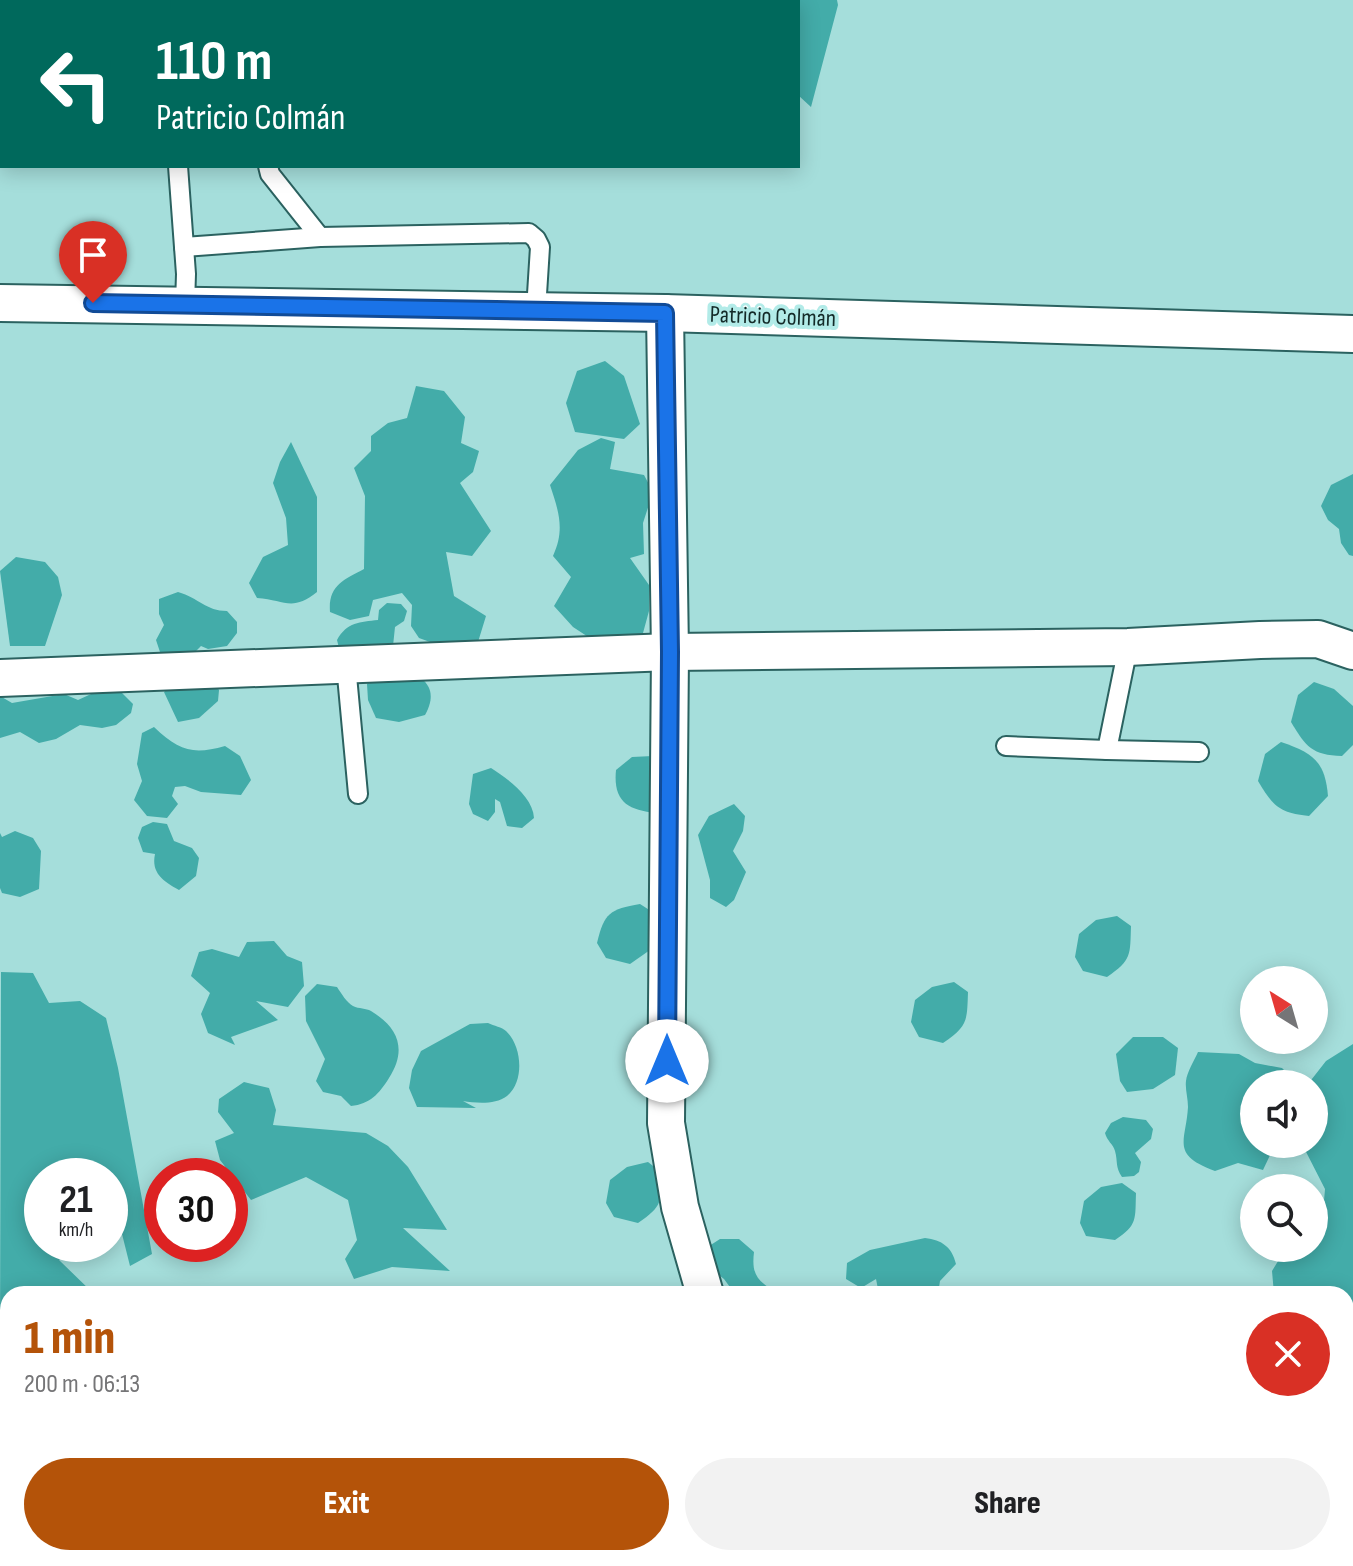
<!DOCTYPE html>
<meta charset="utf-8">
<style>
body{margin:0;font-family:"Sofia Sans Condensed",sans-serif;background:#f2f2f2;color:#202124;height:100vh;display:flex;flex-direction:column;font-size:30px;white-space:nowrap}
*{box-sizing:border-box;margin:0}
p{font-size:26px;color:#757577}
.icon{flex:none;width:44px;height:44px;fill:none;stroke:currentColor;stroke-width:2;stroke-linecap:round;stroke-linejoin:round}
.map{position:relative;flex:1;overflow:hidden}
.drawer{position:absolute;left:0px;top:1286px;width:1354px;height:280px;display:flex;flex-direction:column;background:#fff;border-radius:24px 24px 0 0;box-shadow:0 4px 20px #0003}
.drawer>*{flex:none}
.top-card{position:absolute;left:0px;top:0px;width:800px;height:168px;box-shadow:0 4px 20px #0003;background:#00695c;color:#fff;overflow:hidden}
.needle{width:52px;rotate:323deg}
.tools{position:absolute;left:1240px;top:966px;display:grid;gap:16px}
.tools a{display:grid;place-items:center;width:88px;height:88px;border-radius:50%;background:#fff;box-shadow:0 4px 20px #0003;font-size:40px}
.speed{position:absolute;left:24px;top:1158px;display:flex;gap:16px;font-size:40px;font-weight:700;text-align:center}
.speed>*{display:grid;place-content:center;width:104px;height:104px;border-radius:50%;background:#fff;box-shadow:0 4px 20px #0003;line-height:1}
.speed small{font-size:20px;font-weight:400}
.speed .limit{border:12px solid #d22;background:#fff;color:#111}
.pin{position:absolute;display:grid;place-items:center;width:68px;height:68px;color:#fff;margin:-82px -34px;border-radius:50% 50% 50% 0;rotate:-45deg;box-shadow:0 0 8px #0007}
.pin .icon{rotate:45deg}
.me{position:absolute;width:88px;margin:-44px;rotate:0deg;stroke-linejoin:round;filter:drop-shadow(0 0 6px #0008)}
.turn{display:flex;align-items:center;gap:28px;height:168px;padding:0 24px;font-size:36px}
.turn .icon{width:104px;height:104px;stroke-width:2.5}
.turn b{display:block;font-size:56px;line-height:68px}
.round{display:grid;place-items:center;flex:none;width:84px;height:84px;border-radius:42px;background:#f2f2f2}
.head{display:flex;align-items:center;justify-content:space-between;height:136px;padding:0 24px}
h1{font-size:48px;font-weight:800;line-height:60px;color:#b45309}
.cta{display:flex;gap:16px;margin-top:auto;padding:16px 24px}
.cta a{flex:1;height:92px;border-radius:48px;background:#b45309;color:#fff;font-size:32px;font-weight:800;line-height:92px;text-align:center}
.cta a+a{background:#f2f2f2;color:#202124}
.map>svg:first-child{display:block}
</style>
<div class="map">
<svg width="1353" height="1566" viewBox="0 0 1353 1566">
<rect width="100%" height="100%" fill="#a5dedb"/>
<g fill="#43aca9">
<path d="M 762,0 L 837,0 L 838,5 L 811,107 L 798,95 L 798,2 Z"/>
<path d="M 605,361 L 624,376 L 640,424 L 624,439 L 575,432 L 566,403 L 577,371 Z"/>
<path d="M 416,386 L 444,391 L 465,417 L 461,443 L 479,451 L 473,472 L 460,483 L 491,531 L 472,556 L 446,552 L 454,596 L 486,616 L 478,642 L 440,651 L 430,642 L 419,638 L 411,626 L 412,605 L 402,593 L 373,600 L 369,616 L 350,620 L 330,612 C 328,586 343,580 364,569 L 365,496 L 354,468 L 371,451 L 371,436 L 388,423 L 407,418 Z"/>
<path d="M 601,438 L 615,442 L 610,469 L 644,475 L 653,492 L 643,523 L 644,554 L 630,558 L 649,585 L 649,611 L 640,644 L 602,646 L 573,627 L 554,606 L 571,577 L 553,556 C 565,530 559,512 550,485 L 578,450 Z"/>
<path d="M 291,442 L 317,497 L 317,592 C 292,612 285,600 257,598 L 249,583 L 263,557 L 288,545 L 286,518 L 273,483 L 280,462 Z"/>
<path d="M 1353,474 L 1353,556 L 1349,555 L 1341,543 L 1339,529 L 1328,520 L 1321,506 L 1331,485 Z"/>
<path d="M 16,557 L 45,562 L 58,577 L 62,595 L 45,646 L 10,646 L 0,571 Z"/>
<path d="M 178,592 C 199,598 206,611 227,611 L 237,622 L 237,633 L 227,646 L 208,649 L 201,646 L 189,658 L 162,658 L 156,640 L 164,625 L 159,614 L 159,599 Z"/>
<path d="M 387,603 L 401,604 L 407,611 L 404,621 L 395,627 L 393,646 L 341,656 L 337,640 C 347,622 360,622 378,620 L 379,610 Z"/>
<path d="M 385,663 C 412,671 444,681 425,715 L 399,722 L 376,718 L 368,700 L 367,684 Z"/>
<path d="M 180,677 L 212,681 L 219,690 L 218,701 L 199,718 L 178,722 L 164,692 Z"/>
<path d="M 1314,682 L 1334,689 L 1353,706 L 1353,745 L 1342,756 C 1312,755 1306,747 1291,722 L 1298,695 Z"/>
<path d="M 117,688 L 133,704 L 131,713 L 116,725 L 102,728 L 80,725 L 56,739 L 39,743 L 20,732 L 0,738 L 0,696 L 12,703 L 64,694 L 78,700 L 102,689 Z"/>
<path d="M 154,727 C 179,751 193,755 225,746 L 240,756 L 251,780 L 241,795 L 201,792 L 185,786 L 175,787 L 172,796 L 178,804 L 167,818 L 147,816 L 134,800 L 142,781 L 137,764 L 142,733 Z"/>
<path d="M 1281,742 C 1313,753 1325,761 1328,796 L 1309,816 C 1279,813 1273,806 1258,781 L 1265,754 Z"/>
<path d="M 653,756 L 656,813 C 627,810 613,801 616,770 L 632,757 Z"/>
<path d="M 491,768 C 508,779 533,797 534,818 L 522,828 L 507,826 L 500,802 L 495,799 L 495,812 L 488,821 L 473,814 L 469,804 L 473,774 Z"/>
<path d="M 734,804 L 745,816 L 743,831 L 733,851 L 746,872 L 734,900 L 726,907 L 710,898 L 710,880 L 698,835 L 709,816 Z"/>
<path d="M 153,822 L 167,824 L 174,841 L 192,848 L 199,858 L 196,876 L 179,890 C 163,881 151,873 155,854 L 143,852 L 138,838 L 142,827 Z"/>
<path d="M 15,831 L 33,838 L 41,851 L 39,889 L 20,897 L 2,893 L 0,888 L 0,833 L 2,837 Z"/>
<path d="M 640,904 L 654,913 L 650,950 L 630,964 L 606,958 L 597,943 C 604,913 610,909 640,904 Z"/>
<path d="M 1117,916 L 1131,926 C 1130,955 1132,960 1107,977 L 1083,971 L 1075,957 L 1079,934 L 1096,920 Z"/>
<path d="M 274,941 L 287,956 L 302,962 L 304,986 L 288,1007 L 256,1001 L 278,1020 L 231,1037 L 235,1045 L 208,1033 L 201,1014 L 210,993 L 191,976 L 199,952 L 212,949 L 239,957 L 247,942 Z"/>
<path d="M 1,972 L 33,973 L 49,1003 L 80,1001 L 106,1018 L 118,1068 L 152,1254 L 130,1266 L 117,1214 L 110,1219 L 110,1176 L 42,1176 L 42,1244 L 78,1244 L 59,1260 L 94,1294 L 8,1294 L 8,1348 L 4,1341 L 0,1339 Z"/>
<path d="M 954,982 L 968,992 C 967,1021 968,1026 943,1043 L 919,1037 L 911,1022 L 915,1000 L 932,987 Z"/>
<path d="M 317,984 L 337,987 C 341,993 347,1003 353,1006 C 359,1009 366,1008 371,1011 C 399,1028 407,1050 389,1078 C 379,1094 370,1104 351,1106 L 341,1096 L 323,1092 L 316,1081 L 325,1059 L 306,1021 L 305,996 Z"/>
<path d="M 488,1023 C 494,1026 502,1027 506,1031 C 522,1046 525,1081 507,1096 C 495,1105 476,1103 463,1101 L 476,1108 L 417,1107 L 409,1088 L 412,1070 L 421,1051 L 470,1024 Z"/>
<path d="M 1133,1037 L 1163,1037 L 1178,1048 L 1175,1075 L 1153,1089 L 1127,1092 L 1120,1081 L 1116,1054 Z"/>
<path d="M 1353,1044 L 1353,1363 L 1346,1361 L 1346,1294 L 1274,1294 L 1272,1271 L 1286,1248 L 1314,1248 L 1314,1228 L 1322,1224 L 1325,1189 L 1302,1144 L 1314,1144 L 1314,1084 L 1308,1084 L 1326,1061 Z"/>
<path d="M 1198,1052 L 1239,1054 L 1255,1063 L 1282,1068 L 1298,1084 L 1254,1084 L 1254,1144 L 1291,1144 L 1273,1149 L 1263,1170 L 1238,1163 L 1215,1171 C 1170,1154 1186,1142 1188,1107 C 1188,1098 1185,1089 1186,1081 C 1187,1072 1194,1061 1198,1052 Z"/>
<path d="M 244,1082 L 269,1088 L 276,1110 L 273,1125 L 366,1133 L 388,1146 L 408,1167 L 447,1230 L 403,1228 L 450,1271 L 392,1267 L 354,1279 L 345,1259 L 357,1240 L 348,1200 L 306,1177 L 251,1200 L 220,1160 L 215,1141 L 234,1133 L 218,1112 L 219,1099 Z"/>
<path d="M 1123,1117 L 1146,1120 L 1153,1129 L 1151,1139 L 1135,1153 L 1141,1162 L 1139,1172 L 1134,1176 L 1122,1177 C 1115,1167 1118,1162 1115,1151 C 1113,1144 1107,1141 1105,1133 L 1111,1123 Z"/>
<path d="M 648,1162 L 662,1173 C 661,1202 663,1206 638,1223 L 614,1217 L 606,1203 L 610,1180 L 627,1167 Z"/>
<path d="M 1122,1183 L 1136,1193 C 1135,1219 1138,1225 1115,1240 L 1086,1236 L 1080,1223 L 1084,1201 L 1101,1187 Z"/>
<path d="M 925,1238 C 942,1240 952,1247 956,1264 L 940,1281 L 938,1294 L 879,1294 L 876,1279 L 861,1288 L 846,1279 L 847,1263 L 870,1250 Z"/>
<path d="M 720,1239 L 739,1239 L 754,1252 C 751,1277 759,1281 778,1294 L 735,1294 L 724,1279 L 706,1265 L 703,1250 Z"/>
<path d="M 1346,1527 L 1353,1529 L 1353,1566 L 1282,1566 L 1291,1558 L 1346,1558 Z"/>
<path d="M 252,1558 L 329,1558 L 331,1566 L 256,1566 Z"/>
</g>
<g fill="none" stroke-linecap="round" stroke-linejoin="round">
<g stroke="#2b6260" stroke-width="22">
<g id="service">
<path d="M 166,0 L 166,2"/>
<path d="M 267,2 L 267,0"/>
<path d="M 178,166 L 186,274 L 185,304"/>
<path d="M 268,166 L 270,174 L 320,237"/>
<path d="M 184,247 L 320,237 L 529,233 L 536,239 L 540,247 L 536,310"/>
<path d="M 346,665 L 358,794"/>
<path d="M 1006,746 L 1107,750 L 1128,647"/>
<path d="M 1107,750 L 1199,752"/>
</g>
</g>
<g stroke="#2b6260" stroke-width="40">
<g id="minor">
<path d="M 0,303 L 665,313 L 1353,334"/>
<path d="M 665,313 L 670,652 L 666,1123 L 680,1207 L 705,1294"/>
<path d="M 0,678 L 670,652 L 1128,647 L 1260,640 L 1318,639 L 1353,651"/>
<path d="M 1346,1420 L 1353,1422"/>
<path d="M 0,1486 L 8,1484"/>
<path d="M 782,1558 L 784,1566"/>
</g>
</g>
<use href="#service" stroke="#fff" stroke-width="18"/>
<use href="#minor" stroke="#fff" stroke-width="36"/>
</g>
<g fill="none" stroke-linecap="round" stroke-linejoin="round">
<g stroke="#114b97" stroke-width="20">
<path id="route" d="M 93,303 L 665,313 L 670,652 L 667,1061"/>
</g>
<use href="#route" stroke="#1a73e8" stroke-width="14"/>
</g>
<g text-anchor="middle" stroke-width="8" stroke-linejoin="round" paint-order="stroke">
<g font-size="24" fill="#132a28" stroke="#b2ebe8">
<text transform="translate(773 316) rotate(2)" y="8">Patricio Colmán</text>
</g>
</g>
</svg>
<div class="tools">
<a><svg class="needle" viewBox="-14 -14 28 28"><path d="M0-13l5 13h-10z" fill="#e53935"/><path d="M0 13l5-13h-10z" fill="#757577"/></svg></a>
<a><svg class="icon" aria-label="sound" viewBox="0 0 24 24"><path d="M4 9h4l5-4v14l-5-4H4zM17 9q2 3 0 6"/></svg></a>
<a><svg class="icon" aria-label="search" viewBox="0 0 24 24"><circle cx="10" cy="10" r="6"/><path d="M15 15l6 6"/></svg></a>
</div>
<div class="speed"><div>21<small>km/h</small></div><div class="limit">30</div></div>
<div class="pin" style="left:93px;top:303px;background:#d93025"><svg class="icon" aria-label="arrive" viewBox="0 0 24 24"><path d="M6 21V4h12l-3 4 3 4H6"/></svg></div>
<svg class="me" style="left:667px;top:1061px" viewBox="-20 -20 40 40"><circle r="19" fill="#fff"/><path d="M0-13L10 11 0 6-10 11z" fill="#1a73e8"/></svg>
<div class="top-card">
<div class="turn"><svg class="icon" aria-label="left" viewBox="0 0 24 24"><path d="M17 20v-9H6M10 6l-5 5 5 5"/></svg><div><b>110 m</b>Patricio Colmán</div></div>
</div>
<section class="drawer">
<div class="head"><div><h1>1 min</h1><p>200 m · 06:13</p></div><a class="round" style="background:#d93025;color:#fff"><svg class="icon" aria-label="close" viewBox="0 0 24 24"><path d="M6 6l12 12M18 6L6 18"/></svg></a></div>
<div class="cta"><a>Exit</a><a>Share</a></div>
</section>
</div>
